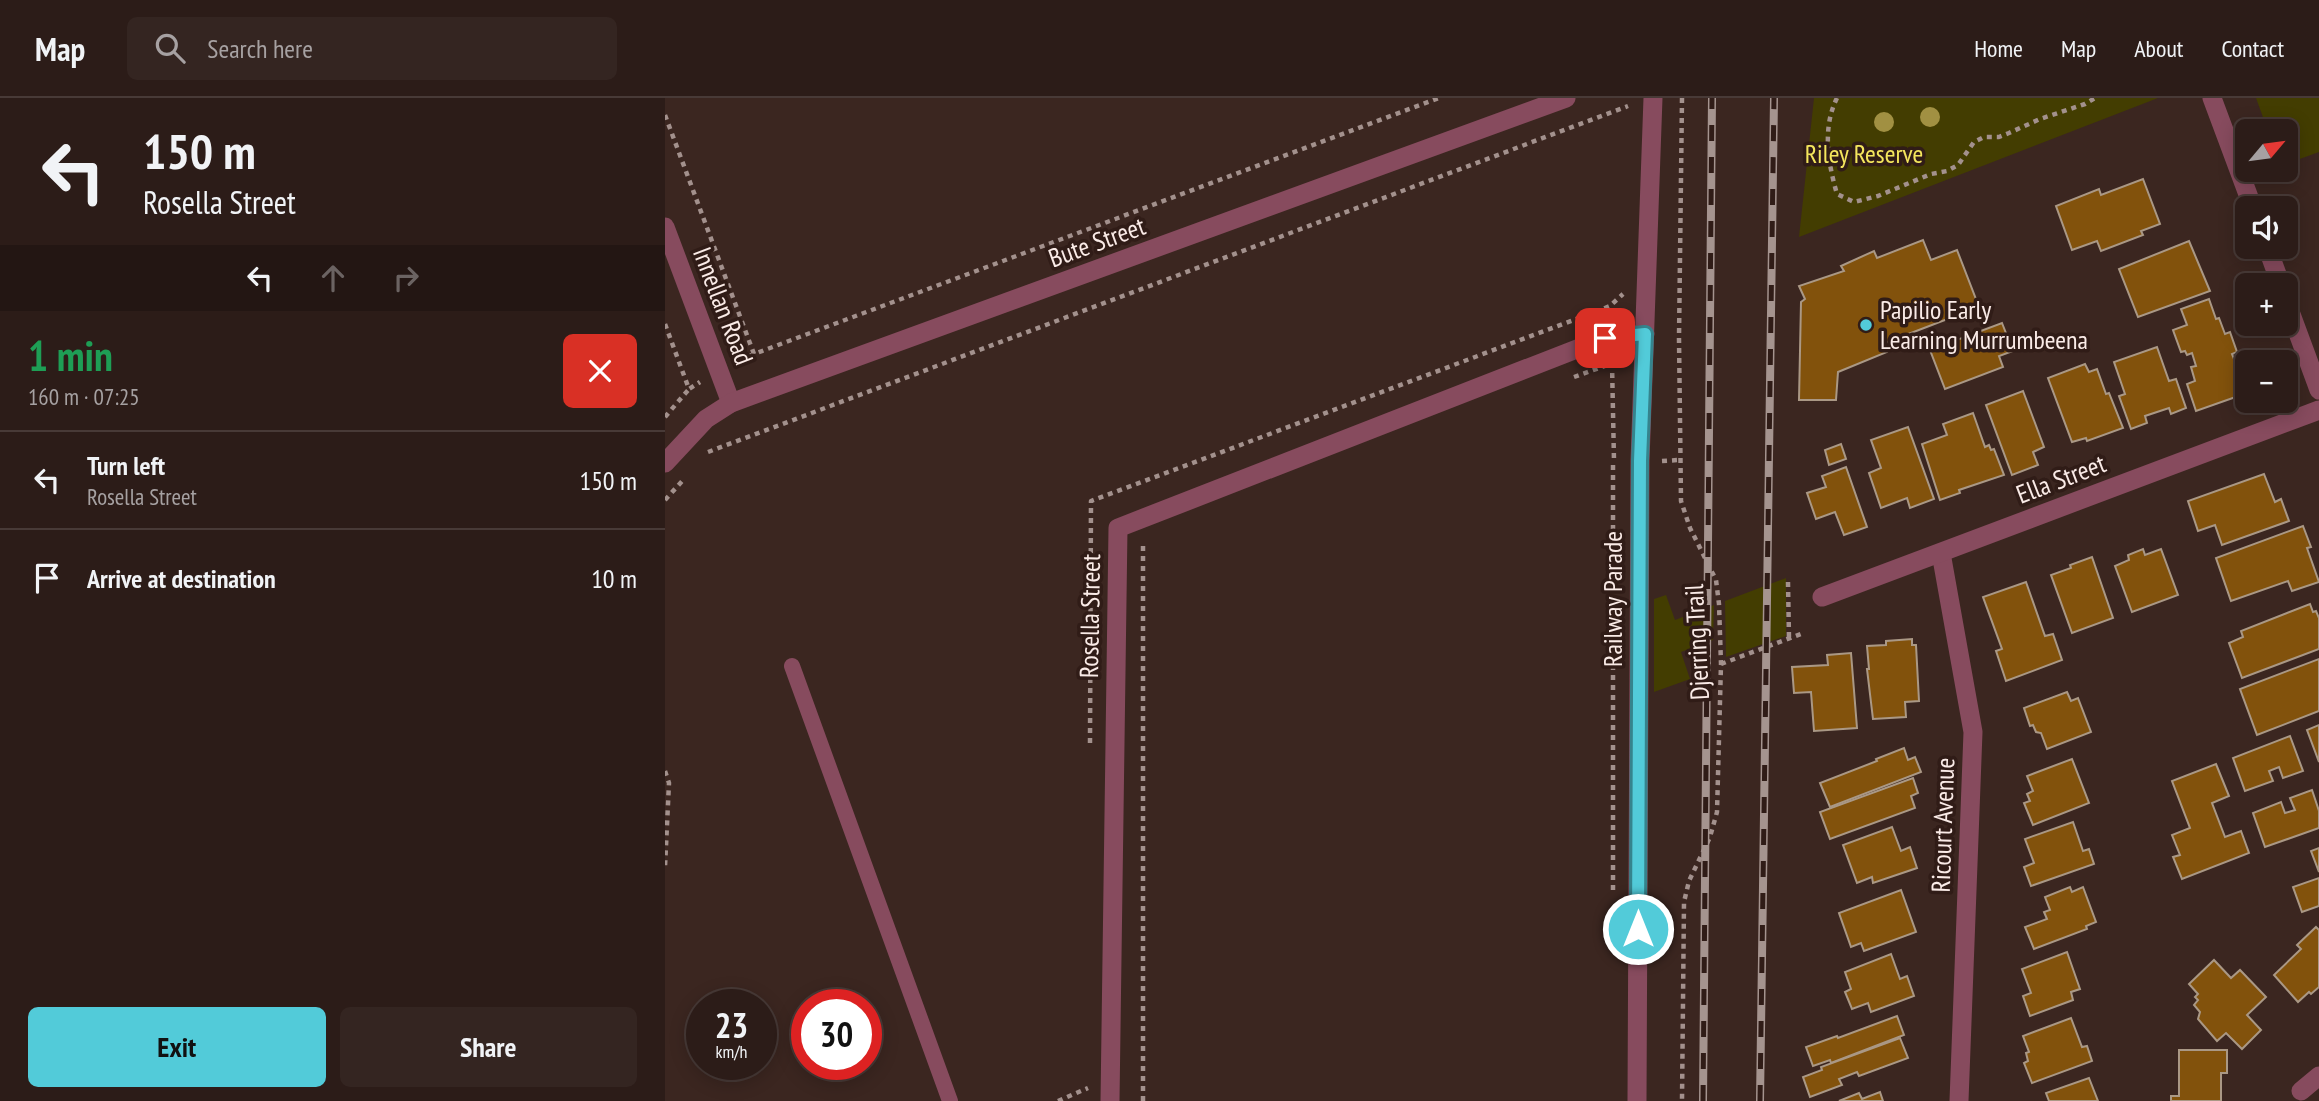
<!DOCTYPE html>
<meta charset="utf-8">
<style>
body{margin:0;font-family:"PT Sans Narrow",sans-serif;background:#342521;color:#f1f3f6;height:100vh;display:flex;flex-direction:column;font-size:26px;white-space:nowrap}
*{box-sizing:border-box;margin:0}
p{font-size:23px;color:#a6a1a2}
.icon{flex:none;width:38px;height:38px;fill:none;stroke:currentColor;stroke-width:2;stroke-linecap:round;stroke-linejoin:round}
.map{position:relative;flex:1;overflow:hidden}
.panel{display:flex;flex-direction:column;background:#2c1c18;width:665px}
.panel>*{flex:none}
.banner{background:#2c1c18;color:#f1f3f6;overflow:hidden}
.needle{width:46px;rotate:61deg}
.controls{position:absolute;left:1570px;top:21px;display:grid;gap:14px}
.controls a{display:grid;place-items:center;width:63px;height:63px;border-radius:10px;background:#2c1c18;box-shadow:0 4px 18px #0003,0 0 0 2px #483a37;font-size:35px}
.speed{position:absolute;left:21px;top:891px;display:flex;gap:14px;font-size:35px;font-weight:700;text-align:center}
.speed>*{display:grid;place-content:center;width:91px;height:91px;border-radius:50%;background:#2c1c18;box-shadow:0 4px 18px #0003,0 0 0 2px #483a37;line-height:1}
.speed small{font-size:18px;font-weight:400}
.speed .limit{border:10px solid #d22;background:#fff;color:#111}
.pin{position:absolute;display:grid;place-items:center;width:60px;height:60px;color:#fff;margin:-30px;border-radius:14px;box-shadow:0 4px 10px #0006}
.me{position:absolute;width:77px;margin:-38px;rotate:0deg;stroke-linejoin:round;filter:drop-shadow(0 0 5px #0008)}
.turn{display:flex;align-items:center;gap:24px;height:147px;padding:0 28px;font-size:32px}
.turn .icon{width:91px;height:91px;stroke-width:2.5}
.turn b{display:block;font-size:49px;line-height:60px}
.lanes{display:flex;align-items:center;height:66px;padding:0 28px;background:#0003;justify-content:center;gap:35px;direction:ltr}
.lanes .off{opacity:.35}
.round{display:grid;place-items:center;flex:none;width:74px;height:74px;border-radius:10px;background:#342521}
.head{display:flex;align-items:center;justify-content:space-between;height:119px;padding:0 28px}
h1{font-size:42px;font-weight:800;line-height:52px;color:#1e9e55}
.cta{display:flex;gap:14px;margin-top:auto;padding:14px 28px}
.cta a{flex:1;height:80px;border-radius:10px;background:#52cbd9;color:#111;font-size:28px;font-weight:800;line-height:80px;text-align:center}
.cta a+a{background:#342521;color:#f1f3f6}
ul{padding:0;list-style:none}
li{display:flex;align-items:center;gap:21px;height:98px;padding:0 28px;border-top:2px solid #483a37}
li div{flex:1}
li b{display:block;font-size:26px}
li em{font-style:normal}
header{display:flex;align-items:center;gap:42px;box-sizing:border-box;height:98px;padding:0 35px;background:#2c1c18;border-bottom:2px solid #483a37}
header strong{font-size:33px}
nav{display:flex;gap:38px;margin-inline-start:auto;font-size:24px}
.search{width:490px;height:63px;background:#342521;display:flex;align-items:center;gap:18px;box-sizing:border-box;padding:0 24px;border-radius:10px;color:#a6a1a2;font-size:26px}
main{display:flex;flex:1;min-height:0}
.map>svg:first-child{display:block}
</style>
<header>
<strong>Map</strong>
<div class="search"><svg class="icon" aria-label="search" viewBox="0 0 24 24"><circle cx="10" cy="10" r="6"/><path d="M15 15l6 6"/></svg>Search here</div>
<nav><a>Home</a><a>Map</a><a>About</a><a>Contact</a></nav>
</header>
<main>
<section class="panel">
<div class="banner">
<div class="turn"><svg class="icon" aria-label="left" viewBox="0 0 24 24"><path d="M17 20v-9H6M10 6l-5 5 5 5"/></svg><div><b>150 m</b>Rosella Street</div></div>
<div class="lanes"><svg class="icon" aria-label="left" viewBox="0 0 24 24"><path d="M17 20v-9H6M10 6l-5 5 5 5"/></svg><svg class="icon off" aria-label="ahead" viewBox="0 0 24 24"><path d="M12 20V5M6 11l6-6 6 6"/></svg><svg class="icon off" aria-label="right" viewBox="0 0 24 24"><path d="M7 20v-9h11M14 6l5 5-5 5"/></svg></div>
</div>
<div class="head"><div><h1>1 min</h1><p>160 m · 07:25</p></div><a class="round" style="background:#d93025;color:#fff"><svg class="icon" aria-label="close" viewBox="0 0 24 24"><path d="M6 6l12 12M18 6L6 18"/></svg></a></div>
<ul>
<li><svg class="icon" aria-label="left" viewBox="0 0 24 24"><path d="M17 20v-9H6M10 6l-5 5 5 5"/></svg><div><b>Turn left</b><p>Rosella Street</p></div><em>150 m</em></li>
<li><svg class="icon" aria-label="arrive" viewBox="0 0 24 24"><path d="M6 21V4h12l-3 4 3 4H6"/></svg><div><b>Arrive at destination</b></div><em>10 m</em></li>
</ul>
<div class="cta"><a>Exit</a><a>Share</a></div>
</section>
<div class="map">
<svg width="1654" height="1003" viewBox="0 0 1654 1003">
<rect width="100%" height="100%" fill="#3b2620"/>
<g fill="#433d01">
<path d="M 1149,0 L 1493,0 L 1134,139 Z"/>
<path d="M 1591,0 L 1654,0 L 1654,54 L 1621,66 L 1620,33 L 1603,33 Z"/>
<path d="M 1121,480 L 1121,538 L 1061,559 L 1060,503 Z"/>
<path d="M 1001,497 L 1010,522 L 1049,507 L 1048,542 L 1016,554 L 1025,581 L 989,594 L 989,501 Z"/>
</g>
<g fill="#82520c" stroke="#aa9885" stroke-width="2">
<path d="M 1478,81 L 1495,126 L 1476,133 L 1478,137 L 1436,153 L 1432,143 L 1407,152 L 1391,108 L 1434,91 L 1436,97 Z"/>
<path d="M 1258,142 L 1266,162 L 1292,152 L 1314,209 L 1220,245 L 1222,254 L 1173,274 L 1171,302 L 1134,302 L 1136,204 L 1140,201 L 1134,188 L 1179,173 L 1176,168 L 1209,153 L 1212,160 Z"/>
<path d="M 1524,143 L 1545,193 L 1473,219 L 1454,171 Z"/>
<path d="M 1544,201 L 1551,221 L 1554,220 L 1560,236 L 1565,234 L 1572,254 L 1567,256 L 1569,261 L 1574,259 L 1579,274 L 1582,274 L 1582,295 L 1531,313 L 1522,286 L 1530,283 L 1526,269 L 1531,268 L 1527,255 L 1522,257 L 1520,253 L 1516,254 L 1508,232 L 1522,227 L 1516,211 Z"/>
<path d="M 1337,225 L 1348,253 L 1334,258 L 1338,269 L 1280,291 L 1265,252 Z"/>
<path d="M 1492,249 L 1504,283 L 1511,281 L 1521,310 L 1506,316 L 1504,310 L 1480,318 L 1482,325 L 1466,331 L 1454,298 L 1460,296 L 1449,264 Z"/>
<path d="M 1420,266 L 1424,274 L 1432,271 L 1441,296 L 1444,295 L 1458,330 L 1422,343 L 1421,340 L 1407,344 L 1383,280 Z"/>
<path d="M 1358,293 L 1379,349 L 1368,354 L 1373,367 L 1347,377 L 1321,307 Z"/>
<path d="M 1308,315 L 1320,349 L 1324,347 L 1326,352 L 1329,351 L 1339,377 L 1294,392 L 1295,395 L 1275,402 L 1257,346 L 1282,337 L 1278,326 Z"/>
<path d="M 1243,329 L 1269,401 L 1245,410 L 1242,400 L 1216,410 L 1204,375 L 1216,370 L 1206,342 Z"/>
<path d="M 1176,346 L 1181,361 L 1164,367 L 1160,352 Z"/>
<path d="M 1181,369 L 1202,429 L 1179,437 L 1170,414 L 1151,421 L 1142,395 L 1161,389 L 1157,378 Z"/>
<path d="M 1599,376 L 1610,404 L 1616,401 L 1624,423 L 1557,447 L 1550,427 L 1533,433 L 1523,403 Z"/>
<path d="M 1638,428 L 1646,449 L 1642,450 L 1654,484 L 1627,493 L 1623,483 L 1566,503 L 1551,460 Z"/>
<path d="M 1478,451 L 1480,457 L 1496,451 L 1513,497 L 1467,514 L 1450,468 L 1464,462 L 1463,457 Z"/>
<path d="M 1427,459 L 1448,520 L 1407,535 L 1386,477 L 1406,470 L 1405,467 Z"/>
<path d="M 1361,484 L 1380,538 L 1388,536 L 1397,562 L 1341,583 L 1331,553 L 1337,551 L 1318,499 Z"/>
<path d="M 1645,506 L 1648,514 L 1651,513 L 1654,520 L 1654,551 L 1577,580 L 1564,545 L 1578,539 L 1576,533 Z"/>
<path d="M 1247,541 L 1247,547 L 1251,547 L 1254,603 L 1240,604 L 1241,619 L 1208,621 L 1202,571 L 1204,571 L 1202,548 L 1221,547 L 1221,543 Z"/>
<path d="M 1186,555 L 1192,630 L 1149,633 L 1146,594 L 1129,595 L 1127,569 L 1163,567 L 1162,557 Z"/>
<path d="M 1654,561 L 1654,613 L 1592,637 L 1575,591 Z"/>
<path d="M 1402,594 L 1406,603 L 1413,600 L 1426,634 L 1382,651 L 1376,635 L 1371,634 L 1368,627 L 1365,628 L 1359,610 Z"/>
<path d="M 1654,627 L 1654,664 L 1642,632 Z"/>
<path d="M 1625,638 L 1638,673 L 1618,680 L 1614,669 L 1604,673 L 1608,683 L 1580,693 L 1568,660 Z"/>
<path d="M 1239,650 L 1243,662 L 1250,659 L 1256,674 L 1165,709 L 1155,685 L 1212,663 L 1211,661 Z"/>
<path d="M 1407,661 L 1424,705 L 1368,727 L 1359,705 L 1365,703 L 1362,696 L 1368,693 L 1362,678 Z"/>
<path d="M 1551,666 L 1564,698 L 1547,705 L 1560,739 L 1576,733 L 1584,755 L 1517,781 L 1508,759 L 1515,757 L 1507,737 L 1525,730 L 1507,683 Z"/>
<path d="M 1248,680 L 1253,695 L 1246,698 L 1250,710 L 1165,741 L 1155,714 Z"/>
<path d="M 1647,692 L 1654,713 L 1654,730 L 1600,749 L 1588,715 L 1616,704 L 1620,715 L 1630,712 L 1625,700 Z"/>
<path d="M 1408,724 L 1418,753 L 1424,751 L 1429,766 L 1366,788 L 1359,769 L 1369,765 L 1360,741 Z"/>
<path d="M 1227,729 L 1236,753 L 1245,749 L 1252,770 L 1208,785 L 1207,779 L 1192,785 L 1178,747 Z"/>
<path d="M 1654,750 L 1654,774 L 1646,753 Z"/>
<path d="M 1654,780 L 1654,808 L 1637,814 L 1628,789 Z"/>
<path d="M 1405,789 L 1407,794 L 1418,789 L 1431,824 L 1421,828 L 1422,831 L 1369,851 L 1360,829 L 1382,821 L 1379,814 L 1385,812 L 1380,799 Z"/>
<path d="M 1236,792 L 1251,834 L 1199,853 L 1196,845 L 1186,849 L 1174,815 Z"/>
<path d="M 1651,829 L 1654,832 L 1654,889 L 1646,896 L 1644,894 L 1633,904 L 1609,877 L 1636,851 L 1632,847 Z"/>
<path d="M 1402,854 L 1415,891 L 1406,894 L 1408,902 L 1365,918 L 1358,898 L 1366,895 L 1357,871 Z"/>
<path d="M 1226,856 L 1235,881 L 1242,878 L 1249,898 L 1206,914 L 1203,905 L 1187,911 L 1180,894 L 1186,891 L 1180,874 Z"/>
<path d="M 1549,862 L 1566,880 L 1575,872 L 1601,899 L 1582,917 L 1596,932 L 1577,951 L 1561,935 L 1552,943 L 1533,921 L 1535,914 L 1529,907 L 1533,902 L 1530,899 L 1533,896 L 1524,886 Z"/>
<path d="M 1232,918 L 1239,937 L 1166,965 L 1165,962 L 1148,968 L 1141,949 L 1172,938 L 1173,940 Z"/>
<path d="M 1406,920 L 1417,949 L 1422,948 L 1427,963 L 1367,985 L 1359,965 L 1363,963 L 1361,955 L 1364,954 L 1358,938 Z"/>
<path d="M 1235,940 L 1243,960 L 1194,978 L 1192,974 L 1174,981 L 1177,987 L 1145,999 L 1138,979 L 1157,972 L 1156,969 Z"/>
<path d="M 1514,952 L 1562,952 L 1562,975 L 1556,975 L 1556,1003 L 1506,1003 L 1506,998 L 1514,998 Z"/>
<path d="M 1424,980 L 1433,1003 L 1384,1003 L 1381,995 Z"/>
<path d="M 1215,994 L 1218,1003 L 1174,1003 L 1194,995 L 1197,1001 Z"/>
</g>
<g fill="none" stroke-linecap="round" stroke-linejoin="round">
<g stroke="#a3918d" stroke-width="4.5" stroke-dasharray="5 5" stroke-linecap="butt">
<path d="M 1017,0 L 1014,240 L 1016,403 L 1025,430 L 1051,482 L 1054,506 L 1056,566 L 1052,714 L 1045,739 L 1024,783 L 1019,804 L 1017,1003"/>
<path d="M 1172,0 C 1157,30 1163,65 1172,96 L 1189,104 L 1213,98 L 1266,76 L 1282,73 L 1293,67 L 1309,44 L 1319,39 L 1334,39 L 1344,35 L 1375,21 L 1420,6 L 1430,0"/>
<path d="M 0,17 L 89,256 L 774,0"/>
<path d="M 930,214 L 945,208 L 958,196"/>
<path d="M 0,226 L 24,291 L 35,284"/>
<path d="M 73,263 L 89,256"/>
<path d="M 947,265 L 949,363"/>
<path d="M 909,279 L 948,265"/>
<path d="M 0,319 L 24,291"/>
<path d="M 43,354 L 963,8"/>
<path d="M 997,363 L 1014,362"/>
<path d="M 0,402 L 19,381"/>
<path d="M 1123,484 L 1124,540"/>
<path d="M 1056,566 L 1136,536"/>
<path d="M 425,645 L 426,403 L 930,214"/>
<path d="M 0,673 L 4,685 L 0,769"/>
<path d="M 948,792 L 948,363"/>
<path d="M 393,1003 L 423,990"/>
<path d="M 478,1003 L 478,447"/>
</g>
<path stroke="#874b5e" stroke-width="16" d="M 127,568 L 285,1003"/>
<g stroke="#874b5e" stroke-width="19">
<path d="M 0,129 L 66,305"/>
<path d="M 0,365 L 41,321 L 66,305 L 901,0"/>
<path d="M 1276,455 L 1308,634 L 1294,1003"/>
<path d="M 1157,499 L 1654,312"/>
<path d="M 1636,993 L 1654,978"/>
<path d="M 445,1003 L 453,430 L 940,240 L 980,236"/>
<path d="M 972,1003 L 975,363 L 988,0"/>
</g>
<g stroke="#874b5e" stroke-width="19">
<path d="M 1547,0 L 1588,110"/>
<path d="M 1602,149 L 1616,187"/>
<path d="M 1620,200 L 1654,292"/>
</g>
<g stroke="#a5948f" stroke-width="8">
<g id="rail">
<path d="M 1038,1003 L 1047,0"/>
<path d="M 1095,1003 L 1109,0"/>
</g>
</g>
<use href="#rail" stroke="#301c17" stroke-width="5" stroke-dasharray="16" stroke-linecap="butt"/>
</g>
<g fill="#a19042">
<circle cx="1265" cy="19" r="10"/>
<circle cx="1219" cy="24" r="10"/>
</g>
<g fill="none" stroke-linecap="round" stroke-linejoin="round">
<g stroke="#35848d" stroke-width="18">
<path id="route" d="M 940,240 L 980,236 L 975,363 L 973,831"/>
</g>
<use href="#route" stroke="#52cbd9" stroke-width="12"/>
</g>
<circle fill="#52cbd9" stroke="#301c17" stroke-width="2.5" cx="1201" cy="227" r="7"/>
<g text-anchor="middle" stroke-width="7" stroke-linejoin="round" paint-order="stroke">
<g font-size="26" fill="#f4e65d" stroke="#301c17">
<text x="1199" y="65">Riley Reserve</text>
</g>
<g font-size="26" fill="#faebe7" stroke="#301c17">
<text transform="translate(432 144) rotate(-20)" y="9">Bute Street</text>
<text transform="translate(58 208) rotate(69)" y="9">Innellan Road</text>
<text transform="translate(1396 381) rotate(-21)" y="9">Ella Street</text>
<text transform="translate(948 501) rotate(-90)" y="9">Railway Parade</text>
<text transform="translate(425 518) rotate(-89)" y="9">Rosella Street</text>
<text transform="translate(1032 544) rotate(-93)" y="9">Djerring Trail</text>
<text transform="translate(1278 727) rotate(-88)" y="9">Ricourt Avenue</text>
</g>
<g font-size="26" fill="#faebe7" stroke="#301c17" text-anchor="start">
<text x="1215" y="221">Papilio Early<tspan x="1215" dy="30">Learning Murrumbeena</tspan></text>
</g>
</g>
</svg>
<div class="controls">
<a><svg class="needle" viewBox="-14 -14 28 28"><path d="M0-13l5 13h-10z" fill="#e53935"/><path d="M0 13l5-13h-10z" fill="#a6a1a2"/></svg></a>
<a><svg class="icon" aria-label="sound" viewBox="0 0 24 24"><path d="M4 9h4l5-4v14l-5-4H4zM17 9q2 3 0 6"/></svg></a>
<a>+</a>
<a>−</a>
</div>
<div class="speed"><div>23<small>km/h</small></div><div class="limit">30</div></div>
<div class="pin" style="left:940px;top:240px;background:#d93025"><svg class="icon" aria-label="arrive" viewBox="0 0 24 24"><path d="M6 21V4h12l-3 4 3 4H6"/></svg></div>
<svg class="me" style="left:973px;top:831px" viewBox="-20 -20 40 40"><circle r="17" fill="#52cbd9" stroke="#fff" stroke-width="3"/><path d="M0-11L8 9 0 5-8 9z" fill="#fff"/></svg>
</div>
</main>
